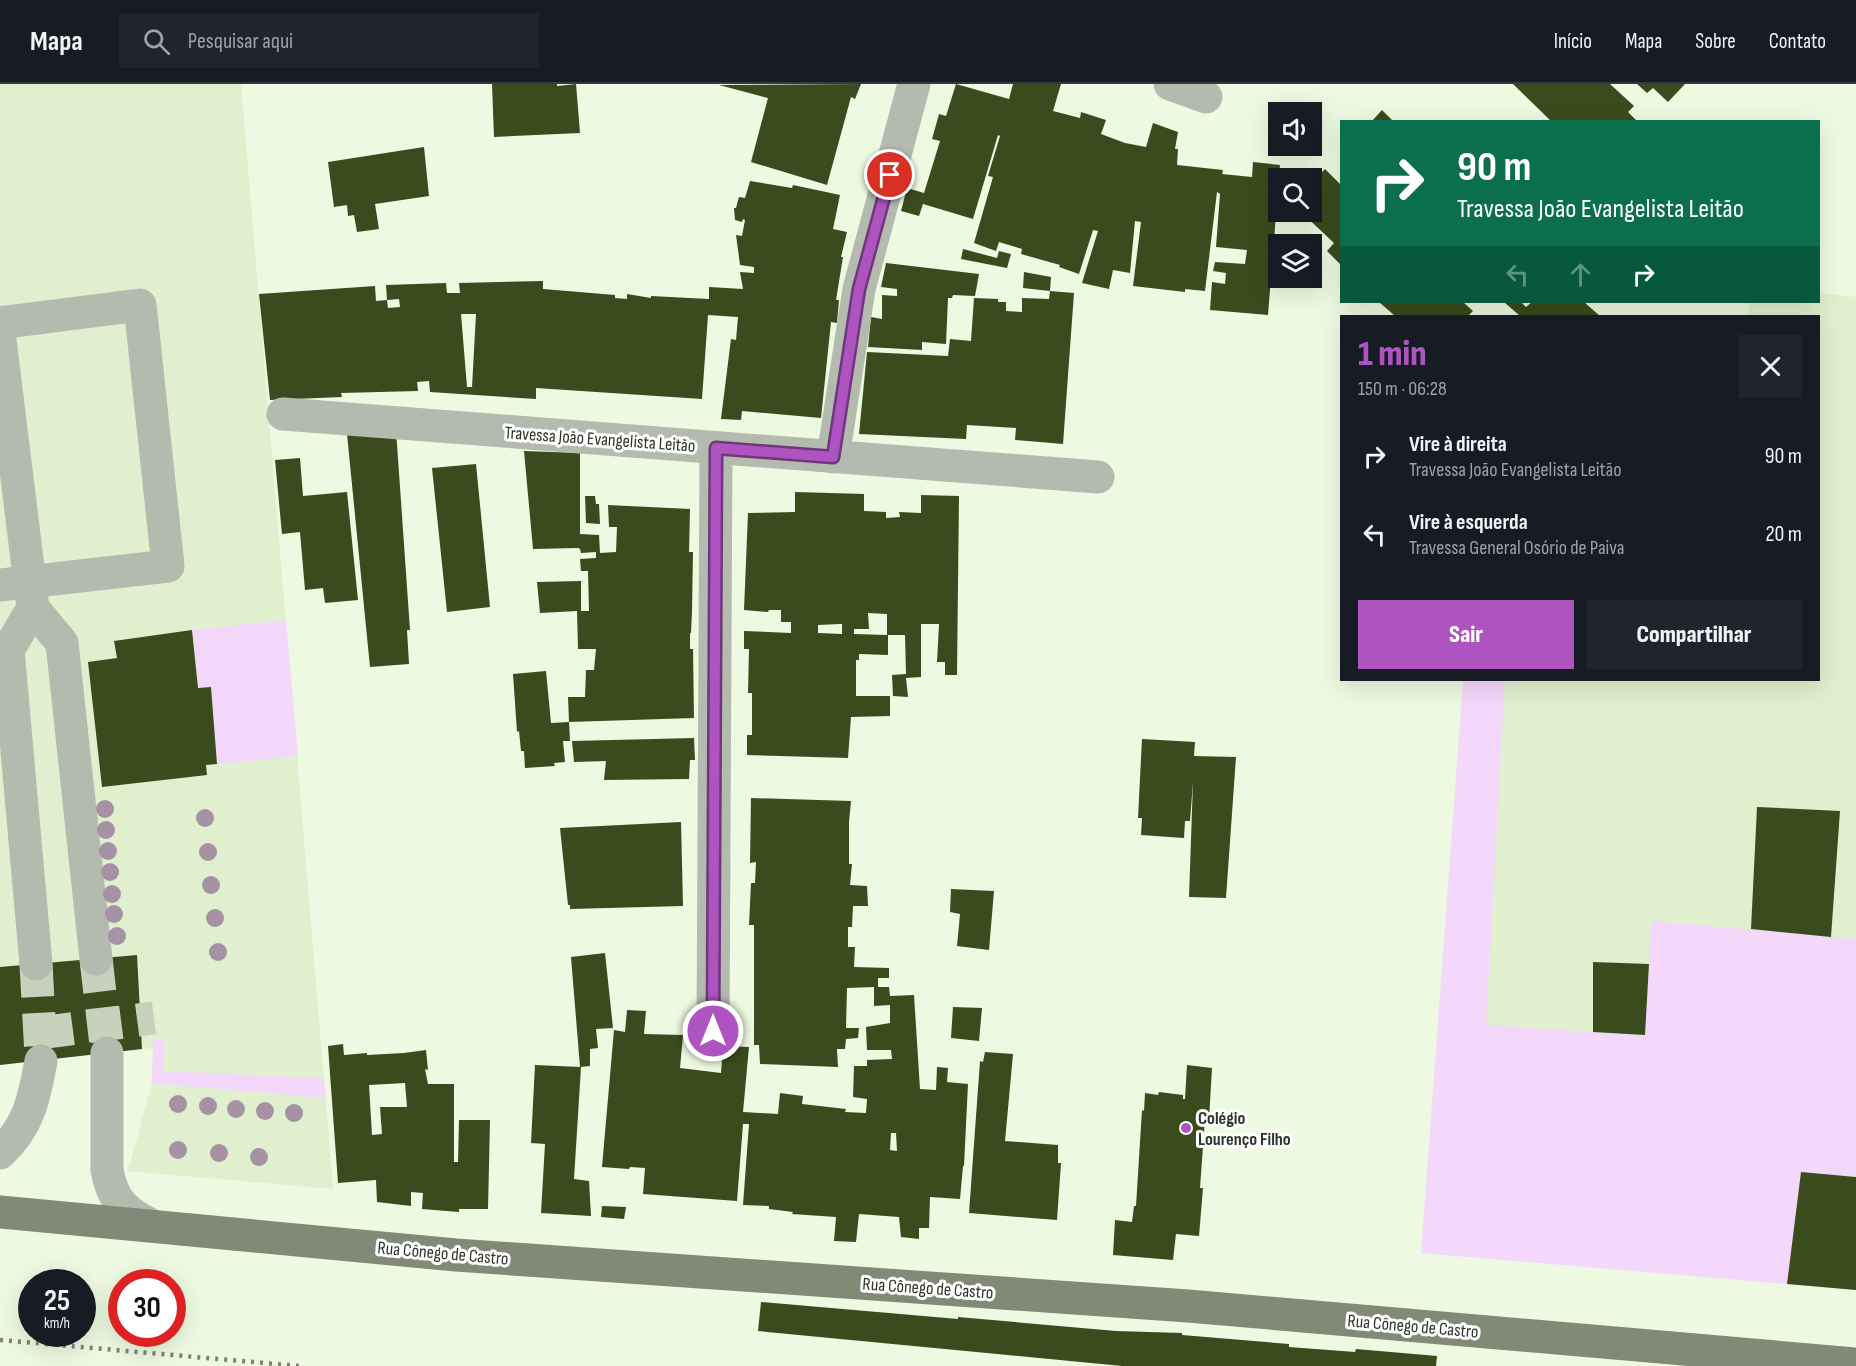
<!DOCTYPE html>
<html lang="pt">
<meta charset="utf-8">
<style>
body{margin:0;font-family:"Sofia Sans Condensed",sans-serif;background:#20242c;color:#f1f3f6;height:100vh;display:flex;flex-direction:column;font-size:22px;white-space:nowrap}
*{box-sizing:border-box;margin:0}
p{font-size:20px;color:#9ea1a6}
.icon{flex:none;width:33px;height:33px;fill:none;stroke:currentColor;stroke-width:2;stroke-linecap:round;stroke-linejoin:round}
.map{position:relative;flex:1;overflow:hidden}
.drawer{position:absolute;left:1340px;top:231px;width:480px;height:366px;display:flex;flex-direction:column;background:#171b24;border-radius:0px;box-shadow:0 6px 24px #0002}
.drawer>*{flex:none}
.hud{position:absolute;left:1340px;top:36px;width:480px;height:183px;border-radius:0px;box-shadow:0 6px 24px #0002;background:#0b6e4f;color:#fff;overflow:hidden}
.buttons{position:absolute;left:1268px;top:18px;display:grid;gap:12px}
.buttons a{display:grid;place-items:center;width:54px;height:54px;border-radius:0px;background:#171b24;box-shadow:0 6px 24px #0002;font-size:30px}
.speed{position:absolute;left:18px;top:1185px;display:flex;gap:12px;font-size:30px;font-weight:700;text-align:center}
.speed>*{display:grid;place-content:center;width:78px;height:78px;border-radius:50%;background:#171b24;box-shadow:0 6px 24px #0002;line-height:1}
.speed small{font-size:15px;font-weight:400}
.speed .limit{border:9px solid #d22;background:#fff;color:#111}
.pin{position:absolute;display:grid;place-items:center;width:51px;height:51px;color:#fff;margin:-26px;border:3px solid #fff;border-radius:50%;box-shadow:0 2px 6px #0007}
.me{position:absolute;width:66px;margin:-33px;rotate:0deg;stroke-linejoin:round;filter:drop-shadow(0 0 4px #0008)}
.turn{display:flex;align-items:center;gap:21px;height:126px;padding:0 18px;font-size:27px}
.turn .icon{width:78px;height:78px;stroke-width:2.5}
.turn b{display:block;font-size:42px;line-height:51px}
.lanes{display:flex;align-items:center;height:57px;padding:0 18px;background:#0003;justify-content:center;gap:30px;direction:ltr}
.lanes .off{opacity:.35}
.round{display:grid;place-items:center;flex:none;width:63px;height:63px;border-radius:0px;background:#20242c}
.summary{display:flex;align-items:center;justify-content:space-between;height:102px;padding:0 18px}
h1{font-size:36px;font-weight:800;line-height:45px;color:#ad54c1}
.primary-button{display:flex;gap:12px;margin-top:auto;padding:12px 18px}
.primary-button a{flex:1;height:69px;border-radius:0px;background:#ad54c1;color:#fff;font-size:24px;font-weight:800;line-height:69px;text-align:center}
.primary-button a+a{background:#20242c;color:#f1f3f6}
ul{padding:0;list-style:none}
li{display:flex;align-items:center;gap:18px;height:78px;padding:0 18px}
li div{flex:1}
li b{display:block;font-size:22px}
li em{font-style:normal}
header{display:flex;align-items:center;gap:36px;box-sizing:border-box;height:84px;padding:0 30px;background:#171b24;border-bottom:2px solid #363941}
header strong{font-size:28px}
nav{display:flex;gap:33px;margin-inline-start:auto;font-size:21px}
.search{width:420px;height:54px;background:#20242c;display:flex;align-items:center;gap:15px;box-sizing:border-box;padding:0 21px;border-radius:0px;color:#9ea1a6;font-size:22px}
.map>svg:first-child{display:block}
</style>
<header>
<strong>Mapa</strong>
<div class="search"><svg class="icon" aria-label="search" viewBox="0 0 24 24"><circle cx="10" cy="10" r="6"/><path d="M15 15l6 6"/></svg>Pesquisar aqui</div>
<nav><a>Início</a><a>Mapa</a><a>Sobre</a><a>Contato</a></nav>
</header>
<div class="map">
<svg width="1856" height="1282" viewBox="0 0 1856 1282">
<rect width="100%" height="100%" fill="#edf9e0"/>
<g fill="#e0efce">
<path d="M 0,0 L 241,0 L 333,1105 L 128,1087 L 152,999 L 153,964 L 0,981 Z"/>
<path d="M 1818,209 L 1856,213 L 1856,893 L 1651,870 L 1645,951 L 1486,942 L 1463,596 L 1818,596 L 1818,232 L 1748,232 L 1749,218 L 1818,218 Z"/>
</g>
<g fill="#f4d8fb">
<path d="M 286,536 L 298,672 L 217,680 L 211,604 L 198,604 L 192,546 Z"/>
<path d="M 1463,596 L 1505,596 L 1486,941 L 1645,951 L 1651,837 L 1856,855 L 1856,1206 L 1421,1169 Z"/>
<path d="M 153,955 L 165,956 L 163,987 L 324,994 L 326,1014 L 152,999 Z"/>
</g>
<g fill="#3a4c1d" fill-rule="evenodd">
<path d="M 492,0 L 557,0 L 557,2 L 576,0 L 580,49 L 494,53 Z"/>
<path d="M 861,0 L 855,15 L 851,13 L 827,101 L 751,78 L 768,14 L 719,1 Z"/>
<path d="M 956,0 L 1009,15 L 1013,0 L 1061,0 L 1053,27 L 1080,34 L 1081,28 L 1106,36 L 1101,50 L 1125,59 L 1146,63 L 1153,39 L 1178,48 L 1175,65 L 1178,65 L 1177,81 L 1223,86 L 1222,90 L 1252,93 L 1253,78 L 1280,81 L 1268,231 L 1210,226 L 1212,198 L 1225,200 L 1226,189 L 1213,187 L 1215,178 L 1245,180 L 1247,166 L 1216,163 L 1220,110 L 1217,108 L 1205,207 L 1185,205 L 1185,208 L 1133,202 L 1141,138 L 1135,137 L 1130,189 L 1113,186 L 1109,205 L 1082,199 L 1098,147 L 1093,146 L 1079,190 L 1059,183 L 1060,181 L 1021,170 L 1022,165 L 999,158 L 996,167 L 974,159 L 993,93 L 988,92 L 1000,52 L 998,51 L 973,135 L 923,120 L 919,132 L 901,127 L 907,104 L 924,109 L 940,57 L 932,55 L 939,30 L 946,32 Z"/>
<path d="M 1513,0 L 1610,0 L 1634,22 L 1628,28 L 1638,38 L 1552,38 Z"/>
<path d="M 1637,0 L 1685,0 L 1668,18 L 1653,4 L 1647,9 Z"/>
<path d="M 1382,26 L 1394,38 L 1371,38 Z"/>
<path d="M 424,63 L 429,112 L 375,120 L 379,145 L 357,148 L 354,131 L 348,132 L 347,121 L 334,123 L 328,78 Z"/>
<path d="M 1325,85 L 1341,101 L 1341,181 L 1327,167 L 1334,159 L 1301,128 L 1311,128 L 1311,100 Z"/>
<path d="M 750,97 L 792,104 L 793,101 L 840,111 L 833,145 L 847,148 L 841,173 L 843,173 L 836,216 L 839,216 L 837,239 L 831,238 L 821,334 L 742,327 L 741,336 L 721,335 L 731,255 L 736,256 L 738,233 L 708,231 L 702,315 L 536,304 L 536,315 L 430,308 L 429,297 L 417,298 L 418,307 L 341,309 L 342,313 L 270,316 L 259,210 L 375,202 L 376,217 L 387,216 L 388,224 L 400,223 L 399,215 L 387,216 L 386,201 L 446,199 L 447,209 L 460,209 L 459,199 L 543,197 L 543,205 L 615,211 L 615,214 L 627,215 L 627,210 L 651,214 L 651,212 L 709,215 L 709,203 L 743,205 L 740,188 L 754,189 L 754,183 L 740,181 L 736,151 L 742,152 L 745,136 L 743,135 L 742,138 L 735,136 L 734,124 L 736,124 L 739,113 L 745,114 ZM 461,230 L 476,230 L 472,303 L 467,303 Z"/>
<path d="M 963,165 L 997,174 L 999,167 L 1011,170 L 1007,184 L 961,175 Z"/>
<path d="M 886,179 L 979,190 L 975,212 L 953,211 L 952,214 L 948,214 L 946,260 L 922,258 L 922,266 L 868,263 L 871,233 L 882,235 L 882,211 L 897,212 L 897,205 L 881,203 Z"/>
<path d="M 1024,188 L 1051,193 L 1050,207 L 1023,204 Z"/>
<path d="M 1050,207 L 1074,209 L 1063,360 L 1015,356 L 1016,344 L 967,341 L 966,355 L 859,350 L 867,268 L 948,272 L 950,255 L 971,257 L 974,214 L 998,215 L 998,218 L 1006,218 L 1006,227 L 1022,228 L 1022,214 L 1049,215 Z"/>
<path d="M 1379,218 L 1463,218 L 1473,227 L 1468,232 L 1395,232 Z"/>
<path d="M 1504,218 L 1521,218 L 1526,223 L 1532,218 L 1584,218 L 1600,232 L 1520,232 Z"/>
<path d="M 396,346 L 410,546 L 407,546 L 409,580 L 370,583 L 347,350 Z"/>
<path d="M 524,367 L 580,369 L 580,450 L 599,451 L 600,469 L 616,468 L 617,443 L 609,443 L 608,421 L 690,425 L 689,468 L 693,468 L 692,527 L 691,549 L 690,549 L 690,565 L 693,565 L 694,634 L 569,638 L 568,613 L 585,613 L 586,586 L 594,586 L 596,565 L 578,565 L 577,527 L 540,529 L 537,498 L 581,497 L 581,527 L 589,527 L 588,487 L 581,487 L 580,475 L 596,474 L 596,468 L 581,469 L 580,465 L 578,464 L 533,465 Z"/>
<path d="M 300,374 L 303,412 L 347,408 L 358,516 L 325,519 L 323,504 L 305,506 L 300,448 L 282,450 L 275,376 Z"/>
<path d="M 476,380 L 490,523 L 447,528 L 432,384 Z"/>
<path d="M 795,408 L 864,410 L 864,427 L 886,428 L 886,434 L 900,433 L 899,428 L 921,429 L 921,411 L 959,412 L 957,591 L 945,591 L 945,578 L 937,578 L 939,540 L 921,540 L 921,593 L 906,594 L 908,613 L 893,612 L 892,591 L 906,590 L 905,551 L 888,551 L 888,571 L 859,570 L 859,576 L 856,576 L 856,612 L 890,612 L 890,632 L 851,633 L 848,674 L 747,671 L 747,651 L 752,651 L 752,609 L 748,609 L 749,565 L 744,565 L 744,547 L 791,549 L 791,538 L 781,538 L 781,526 L 769,526 L 768,528 L 744,526 L 748,429 L 795,428 ZM 868,529 L 887,530 L 887,551 L 854,550 L 854,545 L 869,545 ZM 840,540 L 842,540 L 842,550 L 818,549 L 818,541 Z"/>
<path d="M 585,412 L 595,412 L 596,420 L 599,420 L 600,440 L 586,439 Z"/>
<path d="M 192,546 L 198,604 L 211,603 L 217,680 L 206,681 L 207,691 L 102,703 L 88,578 L 117,574 L 114,557 Z"/>
<path d="M 546,587 L 551,639 L 569,638 L 570,657 L 563,657 L 565,678 L 554,679 L 555,682 L 525,684 L 524,667 L 521,667 L 519,647 L 517,648 L 513,590 Z"/>
<path d="M 694,654 L 695,676 L 690,676 L 689,695 L 604,696 L 606,677 L 574,678 L 572,657 Z"/>
<path d="M 1142,655 L 1195,658 L 1194,672 L 1236,673 L 1226,814 L 1189,813 L 1193,698 L 1190,737 L 1185,737 L 1184,754 L 1141,751 L 1142,734 L 1138,734 Z"/>
<path d="M 751,714 L 851,717 L 849,738 L 849,780 L 852,780 L 850,801 L 867,802 L 868,822 L 853,822 L 852,843 L 848,843 L 848,863 L 855,863 L 854,883 L 889,884 L 889,894 L 878,894 L 878,903 L 889,903 L 890,912 L 914,911 L 920,1005 L 936,1006 L 937,983 L 948,984 L 947,998 L 968,1000 L 964,1082 L 963,1082 L 960,1115 L 930,1113 L 929,1144 L 919,1144 L 919,1155 L 901,1153 L 899,1133 L 859,1130 L 856,1158 L 834,1157 L 836,1133 L 792,1130 L 793,1128 L 769,1125 L 769,1122 L 743,1121 L 749,1040 L 743,1040 L 737,1117 L 643,1110 L 645,1084 L 630,1083 L 629,1085 L 602,1083 L 614,946 L 625,948 L 627,926 L 646,927 L 644,950 L 683,951 L 680,984 L 721,989 L 723,962 L 749,963 L 743,1028 L 778,1030 L 780,1009 L 803,1012 L 802,1020 L 846,1025 L 845,1028 L 866,1029 L 867,1015 L 853,1013 L 854,982 L 867,982 L 867,976 L 892,975 L 891,966 L 867,966 L 866,943 L 890,939 L 890,921 L 874,922 L 874,903 L 847,904 L 846,944 L 859,944 L 858,954 L 846,955 L 845,965 L 837,965 L 838,983 L 760,980 L 759,961 L 754,961 L 754,841 L 749,841 L 751,799 L 755,799 L 756,778 L 750,779 ZM 891,1049 L 896,1049 L 897,1067 L 890,1066 Z"/>
<path d="M 1757,723 L 1840,727 L 1831,853 L 1751,845 Z"/>
<path d="M 681,738 L 683,822 L 570,825 L 570,821 L 568,821 L 560,744 Z"/>
<path d="M 951,805 L 994,807 L 989,866 L 957,862 L 960,830 L 950,828 Z"/>
<path d="M 605,869 L 613,944 L 596,945 L 598,964 L 590,965 L 590,982 L 580,983 L 571,873 Z"/>
<path d="M 137,871 L 142,965 L 0,981 L 0,883 Z"/>
<path d="M 1593,878 L 1649,880 L 1645,951 L 1593,948 Z"/>
<path d="M 953,923 L 982,924 L 979,957 L 951,954 Z"/>
<path d="M 343,960 L 344,971 L 367,969 L 367,971 L 404,969 L 426,966 L 428,986 L 425,985 L 428,1000 L 454,1000 L 454,1078 L 458,1078 L 459,1036 L 490,1036 L 488,1125 L 459,1125 L 459,1128 L 422,1125 L 423,1109 L 411,1108 L 411,1122 L 377,1118 L 376,1096 L 338,1099 L 328,962 ZM 405,999 L 407,1023 L 380,1023 L 382,1050 L 372,1051 L 369,1001 Z"/>
<path d="M 985,968 L 1013,970 L 1005,1057 L 1058,1061 L 1058,1079 L 1061,1079 L 1057,1136 L 969,1129 L 980,977 L 983,978 Z"/>
<path d="M 535,981 L 581,983 L 574,1095 L 589,1097 L 591,1132 L 541,1129 L 545,1060 L 531,1059 Z"/>
<path d="M 1187,981 L 1212,984 L 1209,1035 L 1205,1035 L 1200,1104 L 1203,1104 L 1199,1152 L 1176,1150 L 1173,1176 L 1113,1171 L 1115,1136 L 1132,1138 L 1134,1122 L 1136,1122 L 1142,1026 L 1144,1027 L 1145,1009 L 1158,1011 L 1159,1008 L 1183,1011 L 1183,1015 L 1185,1015 Z"/>
<path d="M 1801,1088 L 1856,1093 L 1856,1206 L 1787,1200 Z"/>
<path d="M 602,1122 L 626,1123 L 624,1135 L 601,1133 Z"/>
<path d="M 761,1218 L 958,1235 L 958,1233 L 1116,1247 L 1182,1249 L 1182,1251 L 1289,1260 L 1289,1263 L 1355,1268 L 1356,1265 L 1437,1272 L 1436,1282 L 1122,1282 L 758,1247 Z"/>
</g>
<g fill="none" stroke-linecap="round" stroke-linejoin="round">
<g stroke="#c7d1bb" stroke-width="33" stroke-dasharray="33 16" stroke-linecap="butt">
<path d="M 96,875 L 106,961"/>
<path d="M 36,880 L 41,971"/>
<path d="M 40,949 L 154,934"/>
</g>
<g stroke="#b5baaf" stroke-width="33">
<path d="M 1170,0 L 1206,13"/>
<path d="M 0,239 L 140,221 L 168,482 L 0,501"/>
<path d="M 0,256 L 33,524 L 62,559 L 96,875"/>
<path d="M 283,330 L 1098,393"/>
<path d="M 833,373 L 859,205 L 914,0"/>
<path d="M 33,524 L 8,566 L 36,880"/>
<path d="M 713,947 L 716,364"/>
<path d="M 107,969 L 107,1086 C 113,1118 125,1128 153,1142"/>
<path d="M 0,1069 C 29,1042 34,1015 41,977"/>
</g>
<path stroke="#808a76" stroke-width="33" d="M 0,1128 L 456,1171 L 1188,1222 L 1856,1280"/>
<path stroke="#7b8373" stroke-width="4.5" stroke-dasharray="3 6" stroke-linecap="butt" d="M 0,1256 L 299,1282"/>
</g>
<g fill="#a691a5">
<circle cx="105" cy="725" r="9"/>
<circle cx="205" cy="734" r="9"/>
<circle cx="106" cy="746" r="9"/>
<circle cx="108" cy="767" r="9"/>
<circle cx="208" cy="768" r="9"/>
<circle cx="110" cy="788" r="9"/>
<circle cx="211" cy="801" r="9"/>
<circle cx="112" cy="810" r="9"/>
<circle cx="114" cy="830" r="9"/>
<circle cx="215" cy="834" r="9"/>
<circle cx="117" cy="852" r="9"/>
<circle cx="218" cy="868" r="9"/>
<circle cx="178" cy="1020" r="9"/>
<circle cx="208" cy="1022" r="9"/>
<circle cx="236" cy="1025" r="9"/>
<circle cx="265" cy="1027" r="9"/>
<circle cx="294" cy="1029" r="9"/>
<circle cx="178" cy="1066" r="9"/>
<circle cx="219" cy="1069" r="9"/>
<circle cx="259" cy="1073" r="9"/>
</g>
<g fill="none" stroke-linecap="round" stroke-linejoin="round">
<g stroke="#70377d" stroke-width="15">
<path id="route" d="M 713,947 L 716,364 L 833,373 L 859,205 L 890,91"/>
</g>
<use href="#route" stroke="#ad54c1" stroke-width="10"/>
</g>
<circle fill="#ad54c1" stroke="#fff" stroke-width="2" cx="1186" cy="1044" r="6"/>
<g text-anchor="middle" stroke-width="6" stroke-linejoin="round" paint-order="stroke">
<g font-size="18" fill="#2f3329" stroke="#fff">
<text transform="translate(600 355) rotate(4)" y="6">Travessa João Evangelista Leitão</text>
<text transform="translate(443 1169) rotate(5)" y="6">Rua Cônego de Castro</text>
<text transform="translate(928 1204) rotate(4)" y="6">Rua Cônego de Castro</text>
<text transform="translate(1413 1242) rotate(5)" y="6">Rua Cônego de Castro</text>
</g>
<g font-size="18" font-weight="bold" fill="#2f3329" stroke="#fff" text-anchor="start">
<text x="1198" y="1040">Colégio<tspan x="1198" dy="21">Lourenço Filho</tspan></text>
</g>
</g>
</svg>
<div class="buttons">
<a><svg class="icon" aria-label="sound" viewBox="0 0 24 24"><path d="M4 9h4l5-4v14l-5-4H4zM17 9q2 3 0 6"/></svg></a>
<a><svg class="icon" aria-label="search" viewBox="0 0 24 24"><circle cx="10" cy="10" r="6"/><path d="M15 15l6 6"/></svg></a>
<a><svg class="icon" aria-label="layers" viewBox="0 0 24 24"><path d="M12 4l9 5-9 5-9-5zM3 14l9 5 9-5"/></svg></a>
</div>
<div class="speed"><div>25<small>km/h</small></div><div class="limit">30</div></div>
<div class="pin" style="left:890px;top:91px;background:#d93025"><svg class="icon" aria-label="arrive" viewBox="0 0 24 24"><path d="M6 21V4h12l-3 4 3 4H6"/></svg></div>
<svg class="me" style="left:713px;top:947px" viewBox="-20 -20 40 40"><circle r="17" fill="#ad54c1" stroke="#fff" stroke-width="3"/><path d="M0-11L8 9 0 5-8 9z" fill="#fff"/></svg>
<div class="hud">
<div class="turn"><svg class="icon" aria-label="right" viewBox="0 0 24 24"><path d="M7 20v-9h11M14 6l5 5-5 5"/></svg><div><b>90 m</b>Travessa João Evangelista Leitão</div></div>
<div class="lanes"><svg class="icon off" aria-label="left" viewBox="0 0 24 24"><path d="M17 20v-9H6M10 6l-5 5 5 5"/></svg><svg class="icon off" aria-label="ahead" viewBox="0 0 24 24"><path d="M12 20V5M6 11l6-6 6 6"/></svg><svg class="icon" aria-label="right" viewBox="0 0 24 24"><path d="M7 20v-9h11M14 6l5 5-5 5"/></svg></div>
</div>
<section class="drawer">
<div class="summary"><div><h1>1 min</h1><p>150 m · 06:28</p></div><a class="round"><svg class="icon" aria-label="close" viewBox="0 0 24 24"><path d="M6 6l12 12M18 6L6 18"/></svg></a></div>
<ul>
<li><svg class="icon" aria-label="right" viewBox="0 0 24 24"><path d="M7 20v-9h11M14 6l5 5-5 5"/></svg><div><b>Vire à direita</b><p>Travessa João Evangelista Leitão</p></div><em>90 m</em></li>
<li><svg class="icon" aria-label="left" viewBox="0 0 24 24"><path d="M17 20v-9H6M10 6l-5 5 5 5"/></svg><div><b>Vire à esquerda</b><p>Travessa General Osório de Paiva</p></div><em>20 m</em></li>
</ul>
<div class="primary-button"><a>Sair</a><a>Compartilhar</a></div>
</section>
</div>
